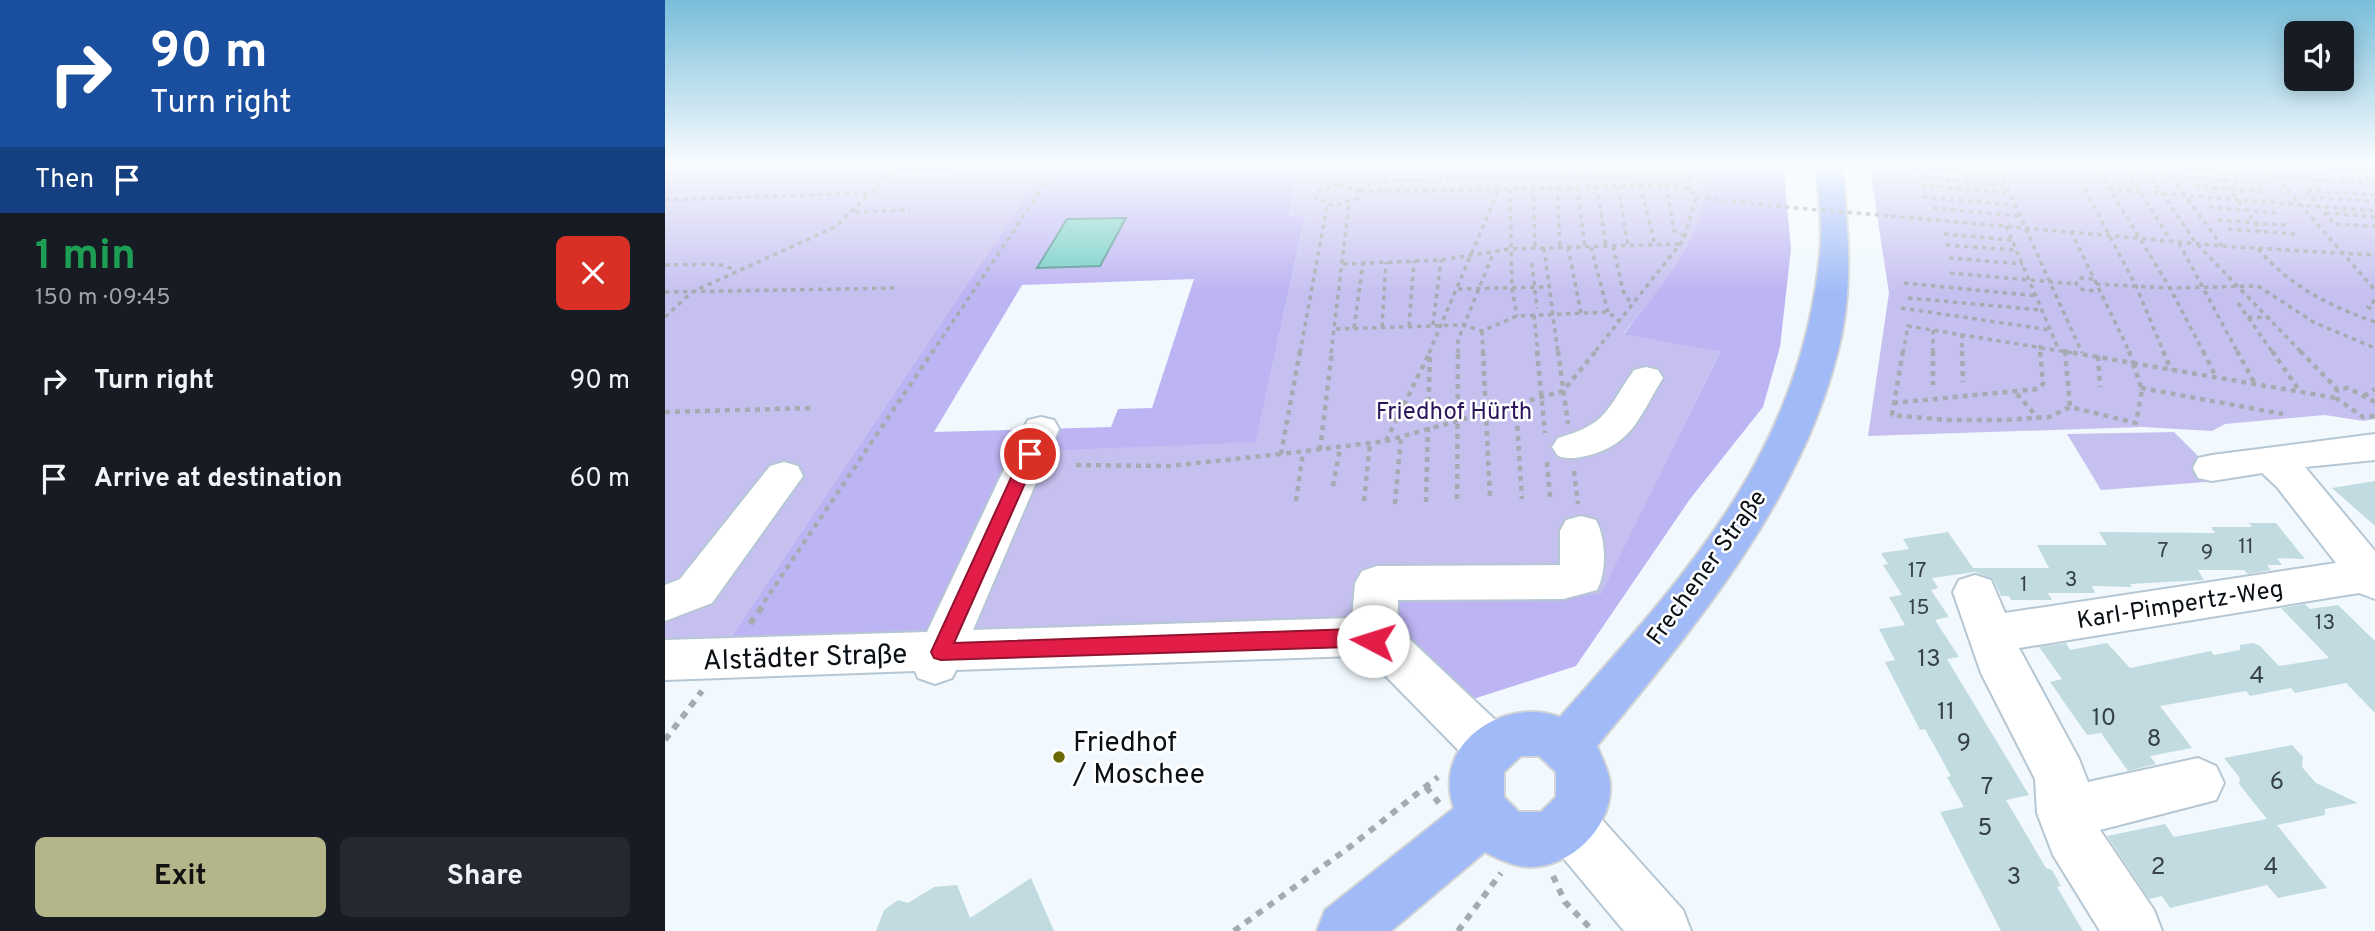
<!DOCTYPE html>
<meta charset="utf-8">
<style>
body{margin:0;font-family:Overpass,sans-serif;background:#242831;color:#f1f3f6;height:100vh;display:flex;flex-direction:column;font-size:26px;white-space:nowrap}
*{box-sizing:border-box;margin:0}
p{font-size:23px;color:#9ea1a6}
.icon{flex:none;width:38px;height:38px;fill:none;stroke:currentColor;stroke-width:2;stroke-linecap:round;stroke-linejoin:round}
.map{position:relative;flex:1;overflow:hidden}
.drawer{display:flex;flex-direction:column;background:#171b24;width:665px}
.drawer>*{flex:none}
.banner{background:#1a4fa0;color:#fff;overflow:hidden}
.fabs{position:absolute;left:1619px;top:21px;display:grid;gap:14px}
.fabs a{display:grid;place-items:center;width:70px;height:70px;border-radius:10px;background:#171b24;box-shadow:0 4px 18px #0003;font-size:35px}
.pin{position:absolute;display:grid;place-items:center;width:60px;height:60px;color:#fff;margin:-30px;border:4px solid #fff;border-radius:50%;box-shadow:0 2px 7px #0007}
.me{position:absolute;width:77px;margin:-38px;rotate:275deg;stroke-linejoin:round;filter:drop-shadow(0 0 5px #0008)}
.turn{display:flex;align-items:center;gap:24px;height:147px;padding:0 35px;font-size:32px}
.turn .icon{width:91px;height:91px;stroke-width:2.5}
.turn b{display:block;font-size:49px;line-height:60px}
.then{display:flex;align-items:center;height:66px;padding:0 35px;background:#0003;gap:14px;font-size:26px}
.round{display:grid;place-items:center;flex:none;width:74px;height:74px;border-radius:10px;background:#242831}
.headline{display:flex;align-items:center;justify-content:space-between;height:119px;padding:0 35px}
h1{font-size:42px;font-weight:700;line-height:52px;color:#1e9e55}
.button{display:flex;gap:14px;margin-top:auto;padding:14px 35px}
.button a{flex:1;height:80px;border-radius:10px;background:#b4b589;color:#111;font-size:28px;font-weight:700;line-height:80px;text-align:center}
.button a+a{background:#242831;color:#f1f3f6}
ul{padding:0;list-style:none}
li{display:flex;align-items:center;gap:21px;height:98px;padding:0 35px}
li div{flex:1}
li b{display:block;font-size:26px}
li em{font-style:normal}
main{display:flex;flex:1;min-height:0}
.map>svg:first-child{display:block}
</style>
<main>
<section class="drawer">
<div class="banner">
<div class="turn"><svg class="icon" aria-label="right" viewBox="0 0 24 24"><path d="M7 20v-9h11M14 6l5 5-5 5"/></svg><div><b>90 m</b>Turn right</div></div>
<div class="then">Then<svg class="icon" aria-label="arrive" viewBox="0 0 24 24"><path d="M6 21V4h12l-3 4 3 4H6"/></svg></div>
</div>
<div class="headline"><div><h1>1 min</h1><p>150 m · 09:45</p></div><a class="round" style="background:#d93025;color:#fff"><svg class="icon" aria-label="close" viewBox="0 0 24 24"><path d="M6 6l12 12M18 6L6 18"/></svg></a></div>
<ul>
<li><svg class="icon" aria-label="right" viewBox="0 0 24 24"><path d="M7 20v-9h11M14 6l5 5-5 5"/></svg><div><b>Turn right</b></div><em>90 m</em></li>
<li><svg class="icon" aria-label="arrive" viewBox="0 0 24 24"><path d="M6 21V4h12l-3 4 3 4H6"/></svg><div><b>Arrive at destination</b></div><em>60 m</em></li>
</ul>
<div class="button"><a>Exit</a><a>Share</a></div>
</section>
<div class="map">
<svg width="1710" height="931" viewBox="0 0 1710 931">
<rect width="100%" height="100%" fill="#f1f9fe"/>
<g fill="#c6c0f0">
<path d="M 0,163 L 383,163 L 61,644 L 0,646 Z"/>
<path d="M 673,163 L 1038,163 C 1051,234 999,281 959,333 L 1055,352 L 936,595 L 723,600 L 726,614 L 297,638 L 386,451 L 591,441 L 640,218 L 624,217 L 634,169 L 671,168 Z"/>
<path d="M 1204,163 L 1710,163 L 1710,419 L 1698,421 L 1660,415 L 1560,424 L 1547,431 L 1478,427 L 1203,436 L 1224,293 Z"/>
<path d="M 1509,432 L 1550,473 L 1541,482 L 1436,490 L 1402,434 Z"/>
</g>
<g fill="#bdb4f3" fill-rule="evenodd">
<path d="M 383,163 L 673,163 L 671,168 L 634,169 L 624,216 L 640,217 L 591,442 L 386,451 L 297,638 L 61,644 ZM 529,279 L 487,408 L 453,409 L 446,427 L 269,432 L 357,285 Z"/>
<path d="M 1038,163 L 1118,163 L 1126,249 L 1115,347 L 1098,407 L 1025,499 L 911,666 L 799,702 L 721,631 L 723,600 L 936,594 L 1055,352 L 959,334 C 998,281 1050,233 1038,163 Z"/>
</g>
<path fill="#74cec5" stroke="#549590" stroke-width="2" d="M 461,218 L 435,266 L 372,268 L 402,219 Z"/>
<g fill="#c2dbe0">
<path d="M 1710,481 L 1710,526 L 1667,488 Z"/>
<path d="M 1584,523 L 1611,523 L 1640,559 L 1612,558 L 1617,565 L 1602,565 L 1606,570 L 1583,574 L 1579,570 L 1533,570 L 1539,580 L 1465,584 L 1467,587 L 1427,586 L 1430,593 L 1383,593 L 1387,600 L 1346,600 L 1344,596 L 1336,596 L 1328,579 L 1310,572 L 1267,578 L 1273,588 L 1266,590 L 1284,617 L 1270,620 L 1294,657 L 1282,659 L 1364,795 L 1341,800 L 1381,868 L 1387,870 L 1396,886 L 1392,887 L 1418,931 L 1336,931 L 1275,812 L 1299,807 L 1282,777 L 1286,776 L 1260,729 L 1255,730 L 1220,662 L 1230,660 L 1214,629 L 1240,625 L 1224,597 L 1237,595 L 1218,565 L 1223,564 L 1216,553 L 1244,549 L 1238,539 L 1283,532 L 1308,568 L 1384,568 L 1372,545 L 1442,545 L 1434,532 L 1550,533 L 1546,527 L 1587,527 Z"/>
<path d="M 1640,604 L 1645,609 L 1673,605 L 1710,641 L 1710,713 L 1681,683 L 1630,693 L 1626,688 L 1585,696 L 1581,691 L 1495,706 L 1527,748 L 1485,756 L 1491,764 L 1463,771 L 1436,733 L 1422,735 L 1385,682 L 1397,679 L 1374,647 L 1401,643 L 1405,650 L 1442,643 L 1465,668 L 1546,651 L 1549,655 L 1575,650 L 1575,645 L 1588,643 L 1595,646 L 1614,666 L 1664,658 L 1616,608 Z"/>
<path d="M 1627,745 L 1638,757 L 1637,767 L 1651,783 L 1693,803 L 1660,809 L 1660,815 L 1612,825 L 1662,888 L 1613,898 L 1602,885 L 1505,908 L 1497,896 L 1484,899 L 1442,836 L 1500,824 L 1509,837 L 1602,819 L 1574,784 L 1575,778 L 1559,758 Z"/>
<path d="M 366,878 L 389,931 L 211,931 L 219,910 L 233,900 L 243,903 L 269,887 L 292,885 L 305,918 Z"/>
</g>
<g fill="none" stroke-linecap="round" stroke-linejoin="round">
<g stroke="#b5c7d4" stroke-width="4">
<g id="minor">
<path d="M 981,367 L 993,370 L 998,378 C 976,413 969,443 925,455 C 912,458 905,460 893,456 L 887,447 L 893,438 C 943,424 941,410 969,370 Z"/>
<path d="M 376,417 L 389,420 L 394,429 L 308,630 L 687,618 L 690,583 L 697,571 L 712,566 L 895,565 L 895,531 L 901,520 L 916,516 L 931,520 C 941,539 942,571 932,590 L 898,599 L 733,600 L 732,631 L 740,635 L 843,732 L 850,748 L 843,764 L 825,771 L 807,764 L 708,663 L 688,656 L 291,670 L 287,678 L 270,684 L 253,678 L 250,671 L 0,680 L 0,640 L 262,632 L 358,429 L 363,420 Z"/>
<path d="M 1710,434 L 1710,460 L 1640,467 L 1710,551 L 1710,599 L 1694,593 L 1354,648 L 1414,759 L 1423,782 L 1533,758 L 1551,766 L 1559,783 L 1551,800 L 1435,830 L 1489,910 L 1497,931 L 1435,931 L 1388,855 L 1372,813 L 1370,779 L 1316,673 L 1288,592 L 1294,580 L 1310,575 L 1326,580 L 1340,613 L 1671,563 L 1612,487 L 1597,473 L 1547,481 L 1533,478 L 1528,468 L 1533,458 L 1547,455 Z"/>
<path d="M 119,462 L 133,466 L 138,476 L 47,603 L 0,621 L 0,585 L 15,579 L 105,466 Z"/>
<path d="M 904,797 L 923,804 L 1018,910 L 1026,931 L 959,931 L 885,842 L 877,823 L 885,804 Z"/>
</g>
</g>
<g stroke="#d3d4d5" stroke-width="4">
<path id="major" d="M 1151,163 L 1177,163 C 1182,220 1188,276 1177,333 C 1144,492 1032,624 932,746 C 937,758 943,769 945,782 C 949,825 908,867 865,867 C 850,867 833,859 820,852 L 726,931 L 652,931 L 660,910 L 789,808 C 766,744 838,696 895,717 C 1021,575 1136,452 1155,253 C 1158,224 1153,192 1151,163 ZM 856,756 L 874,756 L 891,772 L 891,797 L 876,812 L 854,812 L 839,797 L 839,772 Z"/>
</g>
<g stroke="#a5acb1" stroke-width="3.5" stroke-dasharray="4.5 4.5" stroke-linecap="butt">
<path d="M 1314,163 L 1330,164"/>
<path d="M 1331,163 L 1417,353"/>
<path d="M 1429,163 L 1505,288 L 1539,353"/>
<path d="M 1457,163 L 1506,241"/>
<path d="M 1476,163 L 1531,243 L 1637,353"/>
<path d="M 1496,163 L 1557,246"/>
<path d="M 1588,163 L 1710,171"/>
<path d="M 1599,163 L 1710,290"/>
<path d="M 1688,163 L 1709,184"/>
<path d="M 1251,168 L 1337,175"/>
<path d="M 1518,169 L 1578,173"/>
<path d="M 229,170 L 393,164"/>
<path d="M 1552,172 L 1596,231"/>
<path d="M 1254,177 L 1340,185"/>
<path d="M 1612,177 L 1709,184"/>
<path d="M 1524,178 L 1589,183"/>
<path d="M 674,185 L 692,189 L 693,198 L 669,206 L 650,198 L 654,190 Z"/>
<path d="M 975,185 L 990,245"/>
<path d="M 1001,185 L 1009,231 L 1019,236"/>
<path d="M 1256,185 L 1344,193"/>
<path d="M 932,186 L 941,246"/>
<path d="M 953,186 L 963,245"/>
<path d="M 1530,186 L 1598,192"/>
<path d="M 892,187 L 895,248"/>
<path d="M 912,187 L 920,247"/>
<path d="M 868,188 L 870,248"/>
<path d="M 845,189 L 847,288 L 852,316"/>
<path d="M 1420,189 L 1471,286 L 1499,353"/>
<path d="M 1444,189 L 1710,211"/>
<path d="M 695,191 L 708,181 L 1019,174 L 1025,179 L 1025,189"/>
<path d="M 695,192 L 1001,185 L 1025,189 L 1031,197 L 1019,239 L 929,353"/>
<path d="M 1710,195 L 1640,190 L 1669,224 L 1710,226"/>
<path d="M 1031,197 L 1120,207"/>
<path d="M 1258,197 L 1349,205"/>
<path d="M 1646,197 L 1710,201"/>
<path d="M 0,200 L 205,193"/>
<path d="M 1544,207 L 1613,213"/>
<path d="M 1268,208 L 1354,216"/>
<path d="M 190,212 L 245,210"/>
<path d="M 1661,213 L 1710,217"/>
<path d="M 1226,216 L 1570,247 L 1710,255"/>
<path d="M 1553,220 L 1621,225"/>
<path d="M 1341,226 L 1393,348"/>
<path d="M 1563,229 L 1630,234"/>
<path d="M 1406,231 L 1465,353"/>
<path d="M 1279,234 L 1347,240"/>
<path d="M 1514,243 L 1573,353"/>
<path d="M 1281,245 L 1352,250"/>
<path d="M 948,246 L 958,291 L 967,305"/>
<path d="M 903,247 L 916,313"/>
<path d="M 926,247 L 943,312"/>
<path d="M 879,248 L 893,353"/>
<path d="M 1593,249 C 1625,286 1664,306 1710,322"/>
<path d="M 1284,258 L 1358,264"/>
<path d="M 867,263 L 872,309"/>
<path d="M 678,264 L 776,260 L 844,249 L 1014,244"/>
<path d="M 0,265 L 53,264 L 71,270"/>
<path d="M 1285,273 L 1411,284"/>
<path d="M 1428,279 L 1414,278 L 1411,284 L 1418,290 L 1434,291"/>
<path d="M 1239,283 L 1373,296"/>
<path d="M 1431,284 L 1505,288 L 1593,286 L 1650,323 L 1710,348"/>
<path d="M 793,289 L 884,287"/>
<path d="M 0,292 L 232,288"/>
<path d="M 1243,298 L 1377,310"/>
<path d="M 1710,300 L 1703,307 L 1710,311"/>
<path d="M 1573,303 L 1608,353"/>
<path d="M 1236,308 L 1386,330"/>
<path d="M 869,315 L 873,353"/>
<path d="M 0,317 L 27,292 L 170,227 L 229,170 L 221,163"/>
<path d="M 1583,317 L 1606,318"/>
<path d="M 768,325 L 776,260"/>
<path d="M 744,326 L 749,261"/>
<path d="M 717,327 L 721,262"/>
<path d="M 689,328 L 698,263"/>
<path d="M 671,329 L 798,325 L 817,331 L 852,316 L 943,312 L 955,322"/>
<path d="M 1268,330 L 1268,353"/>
<path d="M 817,331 L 818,353"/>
<path d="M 1297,334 L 1297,353"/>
<path d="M 1375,345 L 1376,353"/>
<path d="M 1400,350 L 1400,353"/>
<path d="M 267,353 L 394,163"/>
<path d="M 635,353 L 662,206"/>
<path d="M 666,353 L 684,204"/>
<path d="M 764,353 L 834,189"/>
<path d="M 793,353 L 793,340 L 828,254"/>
<path d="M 1238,353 L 1243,326 L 1408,353"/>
</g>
<g stroke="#a5acb1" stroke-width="4.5" stroke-dasharray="5 5" stroke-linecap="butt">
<path d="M 635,351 L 616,454 L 721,441 L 898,391 L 931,351"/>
<path d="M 818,351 L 825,498"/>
<path d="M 872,351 L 880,433"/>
<path d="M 893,351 L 903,424"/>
<path d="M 1238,351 L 1227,415 L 1280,420 L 1339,420 L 1384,417 L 1405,407 L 1471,423 L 1477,390 L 1468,363"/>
<path d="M 1268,351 L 1268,385"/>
<path d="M 1297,351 L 1298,382"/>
<path d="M 1398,351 L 1468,363"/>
<path d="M 1400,351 L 1405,407"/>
<path d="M 1464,351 L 1468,363"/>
<path d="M 1498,351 L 1506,370"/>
<path d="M 1538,351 L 1551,377"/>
<path d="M 1572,351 L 1590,384"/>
<path d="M 1607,351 L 1634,390"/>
<path d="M 1635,351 L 1672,389"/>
<path d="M 1433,356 L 1435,387"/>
<path d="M 1468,363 L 1671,398"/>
<path d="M 1476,388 L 1618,414"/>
<path d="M 1352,394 L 1373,418"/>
<path d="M 1699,396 L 1710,389"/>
<path d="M 1710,402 L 1683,388 L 1672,389 L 1671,398 L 1698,417 L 1710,416"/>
<path d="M 1228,403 L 1373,389 L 1378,384 L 1375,351"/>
<path d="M 851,406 L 857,499"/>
<path d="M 0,412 L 146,408"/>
<path d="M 721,441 L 764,354"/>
<path d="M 655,450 L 667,351"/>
<path d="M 882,462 L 885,497"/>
<path d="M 411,465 L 504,466 L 616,454"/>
<path d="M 909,471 L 913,504"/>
<path d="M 668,486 L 675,448"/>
<path d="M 792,499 L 793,351"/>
<path d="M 631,501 L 638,452"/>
<path d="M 699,501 L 705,443"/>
<path d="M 761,502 L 765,351"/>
<path d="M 730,504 L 736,436"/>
<path d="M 99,602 L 268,351"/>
</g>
<g stroke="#a5acb1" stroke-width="6" stroke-dasharray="7 7" stroke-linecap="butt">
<path d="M 85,624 L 101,601"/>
<path d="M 0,740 L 37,691"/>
<path d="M 761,787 L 774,803"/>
<path d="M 888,876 L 900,902 L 928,931"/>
<path d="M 569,931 L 686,846 L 773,777"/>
<path d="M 793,931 L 836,873"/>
</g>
<use href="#minor" fill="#fff" fill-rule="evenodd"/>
<use href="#major" fill="#a1bbf8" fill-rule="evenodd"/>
<path stroke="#a5acb1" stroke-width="3.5" stroke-dasharray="4.5 4.5" stroke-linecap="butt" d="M 1120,207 L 1226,216"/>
</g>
<linearGradient id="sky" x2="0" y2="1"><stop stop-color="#79beda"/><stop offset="0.56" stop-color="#f9fcff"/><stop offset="1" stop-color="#f9fcff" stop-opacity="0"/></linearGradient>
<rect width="1710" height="293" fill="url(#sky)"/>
<path fill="#e11d48" stroke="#92132f" stroke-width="2" d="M 365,449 L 373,454 L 289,643 L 688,629 L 715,635 L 718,641 L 715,646 L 276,660 L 269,658 L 266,652 L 357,454 Z"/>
<circle fill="#696904" stroke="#fff" stroke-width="2.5" cx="394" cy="757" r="7"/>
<g text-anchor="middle" stroke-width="5" stroke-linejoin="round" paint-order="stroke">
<g font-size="21" fill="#374247">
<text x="1581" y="553">11</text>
<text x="1498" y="557">7</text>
<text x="1542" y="559">9</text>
<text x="1252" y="577">17</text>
<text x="1406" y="586">3</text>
<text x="1359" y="591">1</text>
<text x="1254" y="614">15</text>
<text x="1660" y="629">13</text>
</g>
<g font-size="24" fill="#2c165d" stroke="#fff">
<text x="789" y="419">Friedhof Hürth</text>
</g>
<g font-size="24" fill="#090f14" stroke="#fff">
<text transform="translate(1041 567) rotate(-54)" y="8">Frechener Straße</text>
<text transform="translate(1515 604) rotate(-9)" y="8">Karl-Pimpertz-Weg</text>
</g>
<g font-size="24" fill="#374247">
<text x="1264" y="666">13</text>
<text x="1592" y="683">4</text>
<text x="1281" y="719">11</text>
<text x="1439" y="725">10</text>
<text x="1489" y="746">8</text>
<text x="1299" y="750">9</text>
<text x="1612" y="789">6</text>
<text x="1322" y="794">7</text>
<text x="1320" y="835">5</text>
<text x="1493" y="874">2</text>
<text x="1606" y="874">4</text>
<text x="1349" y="884">3</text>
</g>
<g font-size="28" fill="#090f14" stroke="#fff">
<text transform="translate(140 656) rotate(-2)" y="10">Alstädter Straße</text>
</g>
<g font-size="28" fill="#090f14" stroke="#fff" text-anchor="start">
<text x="408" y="751">Friedhof<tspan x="408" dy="32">/ Moschee</tspan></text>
</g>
</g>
</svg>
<div class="fabs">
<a><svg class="icon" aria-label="sound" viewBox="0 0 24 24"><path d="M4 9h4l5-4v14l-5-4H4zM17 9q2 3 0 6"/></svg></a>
</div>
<div class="pin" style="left:365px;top:454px;background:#d93025"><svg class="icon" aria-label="arrive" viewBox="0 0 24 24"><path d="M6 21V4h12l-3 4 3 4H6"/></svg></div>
<svg class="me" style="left:708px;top:641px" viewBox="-20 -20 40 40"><circle r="19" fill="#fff"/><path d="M0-13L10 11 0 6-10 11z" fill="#e11d48"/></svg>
</div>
</main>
